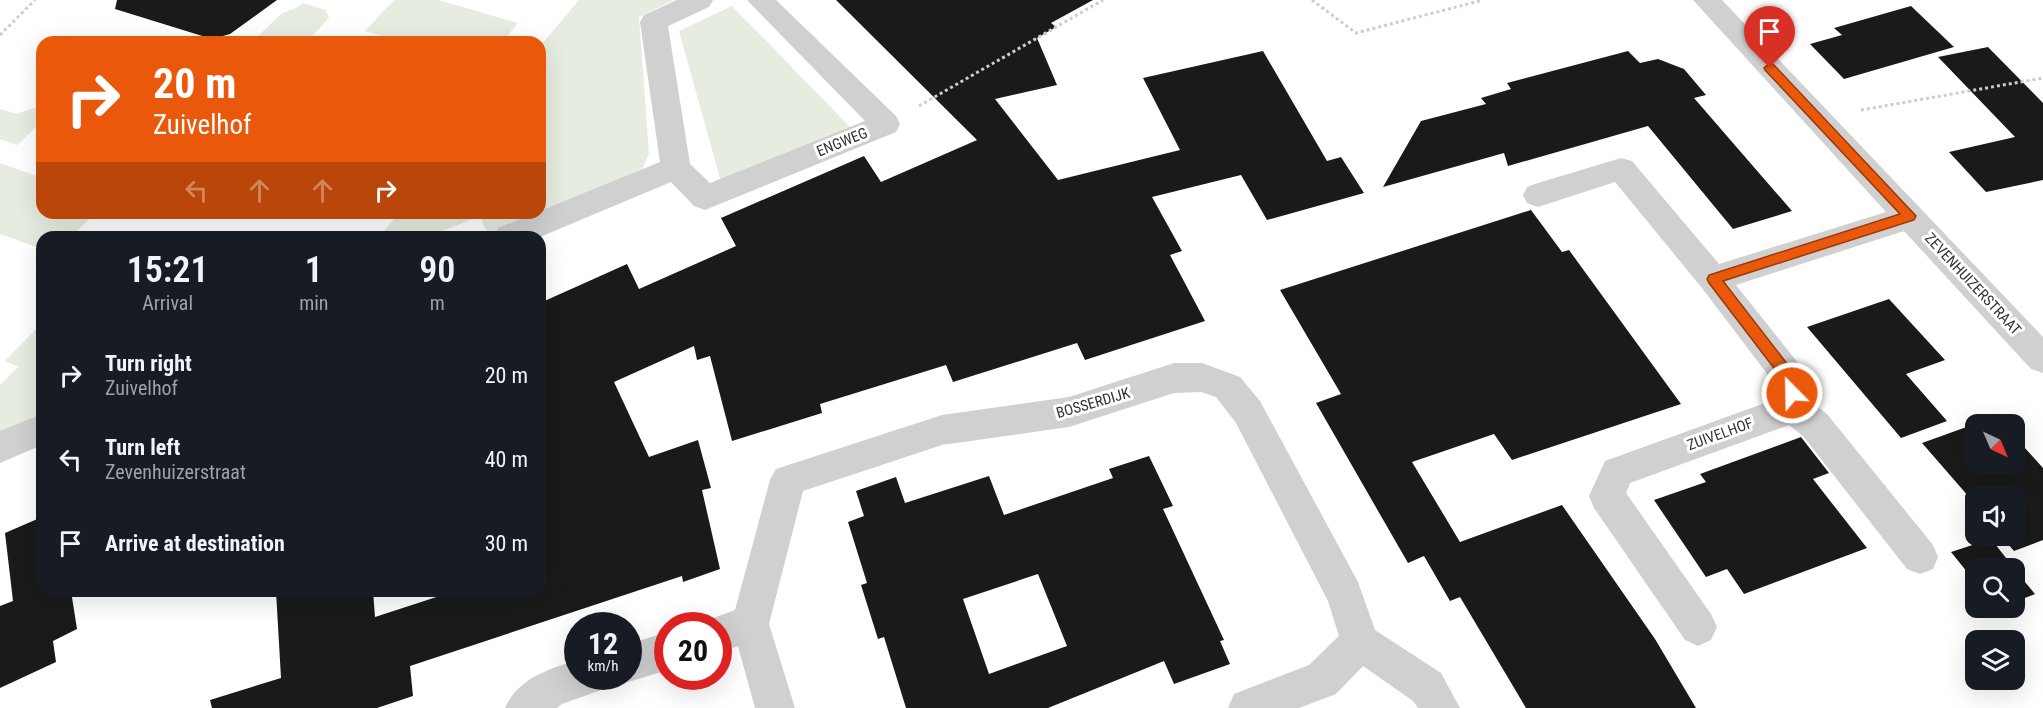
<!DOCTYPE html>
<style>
body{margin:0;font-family:"Roboto Condensed",sans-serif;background:#242831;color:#f1f3f6;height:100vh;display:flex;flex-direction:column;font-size:22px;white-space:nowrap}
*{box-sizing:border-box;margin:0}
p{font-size:20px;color:#9ea1a6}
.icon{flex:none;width:33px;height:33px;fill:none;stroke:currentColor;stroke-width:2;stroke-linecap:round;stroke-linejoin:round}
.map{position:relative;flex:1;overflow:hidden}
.details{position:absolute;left:36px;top:231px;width:510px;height:366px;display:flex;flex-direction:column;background:#171b24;border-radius:18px;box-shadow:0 6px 24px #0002}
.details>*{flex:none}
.hud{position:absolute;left:36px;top:36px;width:510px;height:183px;border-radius:18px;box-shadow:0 6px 24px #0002;background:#ea580c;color:#fff;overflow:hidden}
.needle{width:39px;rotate:136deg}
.fabs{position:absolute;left:1965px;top:414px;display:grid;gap:12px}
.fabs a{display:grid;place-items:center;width:60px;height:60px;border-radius:12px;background:#171b24;box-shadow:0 6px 24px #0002;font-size:30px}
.speed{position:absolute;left:564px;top:612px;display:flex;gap:12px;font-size:30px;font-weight:700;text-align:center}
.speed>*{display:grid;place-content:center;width:78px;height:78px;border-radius:50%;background:#171b24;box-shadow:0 6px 24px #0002;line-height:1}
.speed small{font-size:15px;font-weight:400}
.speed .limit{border:9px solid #d22;background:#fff;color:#111}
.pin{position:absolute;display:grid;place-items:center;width:51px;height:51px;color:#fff;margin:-62px -26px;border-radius:50% 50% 50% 0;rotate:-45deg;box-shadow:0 0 6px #0007}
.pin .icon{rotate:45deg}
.me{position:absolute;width:66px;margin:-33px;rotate:337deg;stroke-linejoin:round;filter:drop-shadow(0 0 4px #0008)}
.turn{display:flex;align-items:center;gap:21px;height:126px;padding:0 18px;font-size:27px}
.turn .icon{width:78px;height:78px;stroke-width:2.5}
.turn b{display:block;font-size:42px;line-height:51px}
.lanes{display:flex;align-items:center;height:57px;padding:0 18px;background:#0003;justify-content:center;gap:30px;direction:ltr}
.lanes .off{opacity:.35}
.eta{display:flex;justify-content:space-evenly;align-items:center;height:102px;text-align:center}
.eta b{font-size:36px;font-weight:600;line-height:42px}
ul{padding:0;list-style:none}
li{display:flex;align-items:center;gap:18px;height:84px;padding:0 18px}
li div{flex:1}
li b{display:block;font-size:22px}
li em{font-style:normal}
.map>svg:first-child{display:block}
</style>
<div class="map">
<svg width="2043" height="708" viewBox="0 0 2043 708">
<rect width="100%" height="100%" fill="#fff"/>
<g fill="#e6ecdf">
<path d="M 394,0 L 438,0 L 518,23 L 502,42 L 403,42 L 365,31 Z"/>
<path d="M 579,0 L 674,0 L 639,17 L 649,154 L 642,169 L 495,237 L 489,237 L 480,216 L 428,237 L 379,237 L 399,213 L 540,213 L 540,46 Z"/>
<path d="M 303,3 L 326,10 L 329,18 L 306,42 L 252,42 L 282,13 L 294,9 Z"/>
<path d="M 732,6 L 852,129 L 721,182 L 679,31 Z"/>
<path d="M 42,105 L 42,129 L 36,127 L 17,145 L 0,139 L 0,109 L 17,114 Z"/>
<path d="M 0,163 L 42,178 L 42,213 L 95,213 L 71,237 L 42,237 L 42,249 L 0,234 Z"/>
<path d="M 42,323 L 42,420 L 0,438 L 0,385 L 18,367 L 5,361 Z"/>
</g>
<g fill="#1a1a1a" fill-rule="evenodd">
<path d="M 117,0 L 277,0 L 230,34 L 212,39 L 115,9 Z"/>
<path d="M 836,0 L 1093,0 L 1051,23 L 1056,27 L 1037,38 L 1057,85 L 995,99 L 1058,180 L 1180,150 L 1143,78 L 1263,51 L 1327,161 L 1341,157 L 1364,193 L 1267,220 L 1241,175 L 1152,197 L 1182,251 L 1170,255 L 1205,321 L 1085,360 L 1077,343 L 953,382 L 946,365 L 820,404 L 822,413 L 732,441 L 710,356 L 697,360 L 694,346 L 614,382 L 649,457 L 698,440 L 711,488 L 702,490 L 720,569 L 683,582 L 682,576 L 410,666 L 413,696 L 377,708 L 212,708 L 210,700 L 281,678 L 276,591 L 373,591 L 375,617 L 455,591 L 540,591 L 540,303 L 627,264 L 639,289 L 709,258 L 736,246 L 721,218 L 864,156 L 881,182 L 977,140 Z"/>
<path d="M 1911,6 L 1954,47 L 1844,79 L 1810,44 L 1842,35 L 1834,28 Z"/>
<path d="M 1988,47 L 2043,103 L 2043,180 L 1986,192 L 1949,152 L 2015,137 L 1938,57 Z"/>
<path d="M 1628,51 L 1640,63 L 1658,59 L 1684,69 L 1706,95 L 1694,98 L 1792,211 L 1733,229 L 1648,126 L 1508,166 L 1504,153 L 1383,187 L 1421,121 L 1486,104 L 1481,98 L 1511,89 L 1507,83 Z"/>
<path d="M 1531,210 L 1562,252 L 1569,250 L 1681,404 L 1512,460 L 1494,434 L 1412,462 L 1460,542 L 1562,505 L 1655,639 L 1696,708 L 1526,708 L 1460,597 L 1450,601 L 1424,556 L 1408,563 L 1316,403 L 1341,394 L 1280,290 Z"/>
<path d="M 1889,299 L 1945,360 L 1906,374 L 1947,421 L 1901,438 L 1807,327 Z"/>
<path d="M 1997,416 L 2004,424 L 1976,424 L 1976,464 L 2014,464 L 2014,436 L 2043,468 L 2043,540 L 2014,551 L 2001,536 L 2014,536 L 2014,496 L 1976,496 L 1976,505 L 1922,443 Z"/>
<path d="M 1801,437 L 1829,473 L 1813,479 L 1867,548 L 1744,594 L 1727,569 L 1706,577 L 1654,500 L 1706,482 L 1700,474 Z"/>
<path d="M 1149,456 L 1173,506 L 1163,509 L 1224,640 L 1220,641 L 1230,664 L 1174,684 L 1164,661 L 1048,708 L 906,708 L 884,637 L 878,639 L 861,585 L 867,583 L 848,522 L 864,516 L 856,491 L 896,477 L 905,503 L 989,476 L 1004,515 L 1113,478 L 1109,469 ZM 1038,574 L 1067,646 L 989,674 L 963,599 Z"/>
<path d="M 42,517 L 42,591 L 71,591 L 77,629 L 53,641 L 56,662 L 0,688 L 0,606 L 13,601 L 5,533 Z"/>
<path d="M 1991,539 L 2014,568 L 1976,568 L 1976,583 L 1951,552 Z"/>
<path d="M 2014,569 L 2035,594 L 2014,602 Z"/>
</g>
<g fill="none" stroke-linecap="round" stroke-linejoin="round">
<g stroke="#cdcdcd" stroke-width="3" stroke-dasharray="3 3" stroke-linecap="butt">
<path d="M 1312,0 L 1356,33 L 1483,0"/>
<path d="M 0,35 L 35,0"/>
<path d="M 919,106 L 1103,0"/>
<path d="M 1861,110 L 2043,78"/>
</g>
<g fill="#d0d0d0" fill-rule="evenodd">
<path d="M 677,0 L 713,0 L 709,7 L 668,26 L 690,164 L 710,183 L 865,121 L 747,0 L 776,0 L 896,116 L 900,124 L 896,132 L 705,210 L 694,206 L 671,182 L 540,237 L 494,237 L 498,228 L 660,162 L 640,22 L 644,15 Z"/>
<path d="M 1693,0 L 1722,0 L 2043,337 L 2043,373 L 2031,369 L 1904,231 L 1736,285 L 1802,368 L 1807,378 L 1810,401 L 1827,414 L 1933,545 L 1938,557 L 1933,569 L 1920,574 L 1907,569 L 1803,436 L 1789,425 L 1630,483 L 1626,493 L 1711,614 L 1717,627 L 1711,640 L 1698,646 L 1685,640 L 1594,508 L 1589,496 L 1605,461 L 1776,399 L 1774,383 L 1702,288 L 1615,182 L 1538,207 L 1527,203 L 1523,195 L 1527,187 L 1538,183 L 1621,158 L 1632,161 L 1719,264 L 1886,212 Z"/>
<path d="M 1174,363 L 1202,363 L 1240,377 L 1260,401 L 1358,582 L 1375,630 L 1441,673 L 1460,708 L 1418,708 L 1413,701 L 1363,666 L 1336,694 L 1299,708 L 1228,708 L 1234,694 L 1309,665 L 1339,636 L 1328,601 L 1236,423 L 1216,397 L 1201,392 L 1174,393 L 1069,427 L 942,445 L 803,491 L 769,624 L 795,708 L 755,708 L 738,646 L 718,653 L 718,626 L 703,626 L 705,621 L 735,610 L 770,480 L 776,469 L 942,415 L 1069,397 Z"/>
<path d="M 42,414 L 42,445 L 0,463 L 0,431 Z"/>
<path d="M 668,632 L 668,670 L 628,682 L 614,677 L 628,676 L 628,644 Z"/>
<path d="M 578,660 L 578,676 L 606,676 L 601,690 L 562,704 L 557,708 L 505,708 C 518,678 549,669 578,660 Z"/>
</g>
</g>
<path fill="#ea580c" stroke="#983908" stroke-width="1.5" d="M 1770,63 L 1774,65 L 1916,216 L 1914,220 L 1723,281 L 1795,374 L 1799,393 L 1797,397 L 1787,397 L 1783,380 L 1709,283 L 1707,279 L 1709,275 L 1900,214 L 1765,70 L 1764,68 Z"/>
<g text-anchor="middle" stroke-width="6" stroke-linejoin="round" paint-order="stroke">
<g font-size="15" fill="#333" stroke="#fff">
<text transform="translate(842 142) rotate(-22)" y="5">ENGWEG</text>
<text transform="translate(1973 284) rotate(47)" y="5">ZEVENHUIZERSTRAAT</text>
<text transform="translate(1093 403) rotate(-16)" y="5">BOSSERDIJK</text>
<text transform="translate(1720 434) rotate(-20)" y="5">ZUIVELHOF</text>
</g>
</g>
</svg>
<div class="fabs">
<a><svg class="needle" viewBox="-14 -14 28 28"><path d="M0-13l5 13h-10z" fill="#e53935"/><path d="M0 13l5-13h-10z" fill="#9ea1a6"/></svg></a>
<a><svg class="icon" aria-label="sound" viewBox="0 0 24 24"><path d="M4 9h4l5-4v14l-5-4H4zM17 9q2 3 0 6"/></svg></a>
<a><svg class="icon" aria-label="search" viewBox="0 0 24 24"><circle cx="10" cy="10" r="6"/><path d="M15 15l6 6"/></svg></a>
<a><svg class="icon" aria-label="layers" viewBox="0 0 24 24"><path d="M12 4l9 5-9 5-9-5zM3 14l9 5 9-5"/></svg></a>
</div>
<div class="speed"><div>12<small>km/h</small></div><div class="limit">20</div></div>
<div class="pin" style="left:1770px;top:68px;background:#d93025"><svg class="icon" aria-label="arrive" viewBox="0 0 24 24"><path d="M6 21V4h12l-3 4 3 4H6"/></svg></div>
<svg class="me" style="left:1792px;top:393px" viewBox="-20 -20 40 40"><circle r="17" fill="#ea580c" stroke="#fff" stroke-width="3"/><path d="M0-11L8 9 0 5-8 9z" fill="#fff"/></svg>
<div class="hud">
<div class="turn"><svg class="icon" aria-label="right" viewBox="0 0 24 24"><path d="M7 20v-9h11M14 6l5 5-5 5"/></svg><div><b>20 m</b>Zuivelhof</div></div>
<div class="lanes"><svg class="icon off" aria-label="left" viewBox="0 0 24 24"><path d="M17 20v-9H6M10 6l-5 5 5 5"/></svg><svg class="icon off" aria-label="ahead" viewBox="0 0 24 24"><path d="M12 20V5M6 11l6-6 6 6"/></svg><svg class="icon off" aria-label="ahead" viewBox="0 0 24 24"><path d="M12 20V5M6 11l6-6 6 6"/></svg><svg class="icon" aria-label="right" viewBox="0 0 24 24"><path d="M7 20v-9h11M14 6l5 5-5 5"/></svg></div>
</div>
<section class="details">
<div class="eta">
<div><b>15:21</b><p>Arrival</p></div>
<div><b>1</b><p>min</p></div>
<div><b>90</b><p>m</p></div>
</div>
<ul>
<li><svg class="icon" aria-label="right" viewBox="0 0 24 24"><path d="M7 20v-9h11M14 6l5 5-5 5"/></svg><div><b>Turn right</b><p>Zuivelhof</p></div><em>20 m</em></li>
<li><svg class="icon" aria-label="left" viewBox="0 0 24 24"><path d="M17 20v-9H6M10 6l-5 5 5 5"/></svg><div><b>Turn left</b><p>Zevenhuizerstraat</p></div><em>40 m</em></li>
<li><svg class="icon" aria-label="arrive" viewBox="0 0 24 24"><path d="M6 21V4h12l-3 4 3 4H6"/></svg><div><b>Arrive at destination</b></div><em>30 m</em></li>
</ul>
</section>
</div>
